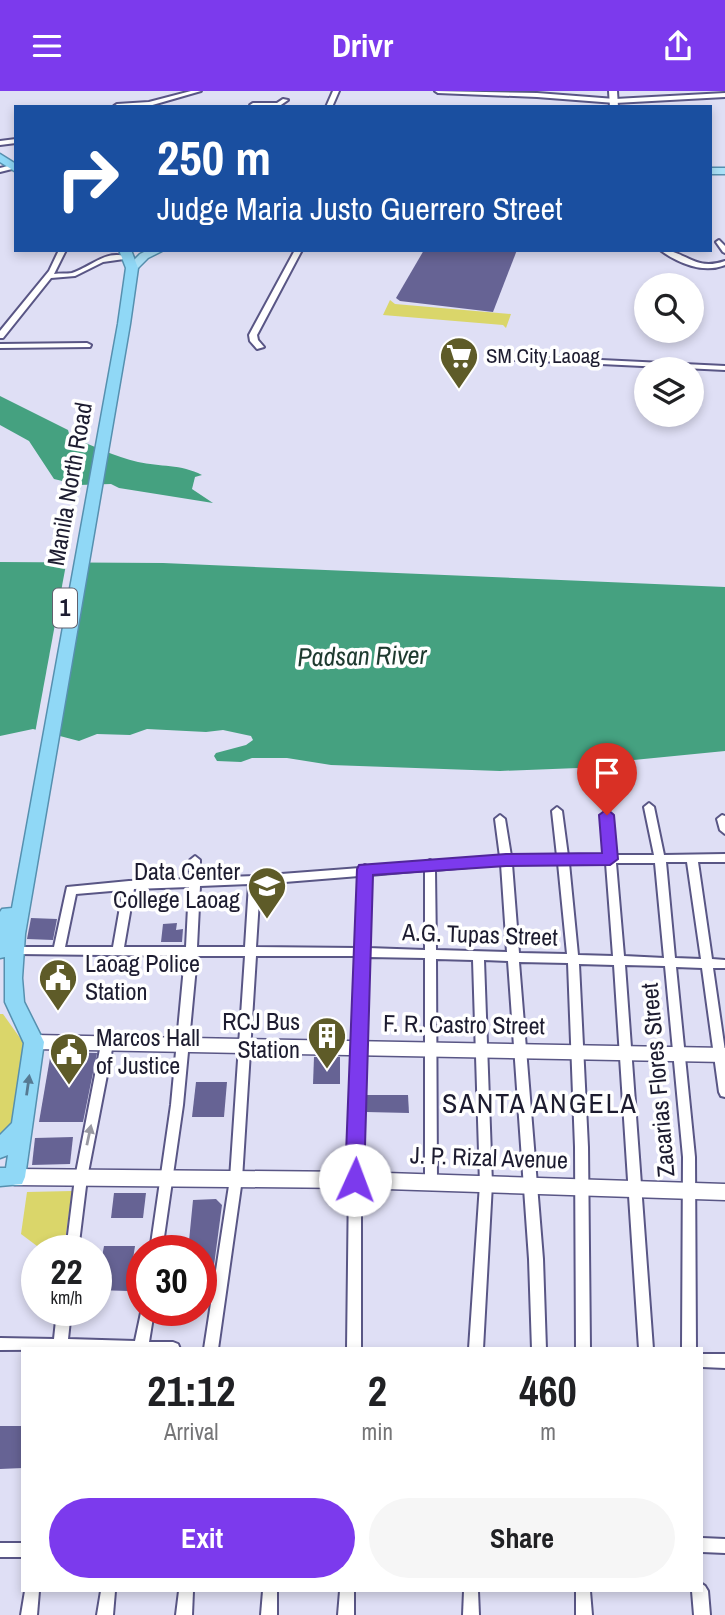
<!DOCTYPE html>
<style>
body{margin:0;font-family:"Archivo Narrow",sans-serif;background:#f6f6f6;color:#202124;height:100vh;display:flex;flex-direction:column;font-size:26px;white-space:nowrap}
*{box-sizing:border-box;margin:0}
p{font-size:23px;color:#757577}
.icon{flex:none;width:38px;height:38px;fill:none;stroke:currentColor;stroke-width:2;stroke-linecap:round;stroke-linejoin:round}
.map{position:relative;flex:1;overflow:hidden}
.panel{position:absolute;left:21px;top:1256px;width:682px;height:245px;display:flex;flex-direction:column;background:#fff;border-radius:0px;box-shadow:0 4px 10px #0003}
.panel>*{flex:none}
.banner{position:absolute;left:14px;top:14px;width:698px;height:147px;border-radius:0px;box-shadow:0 4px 10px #0003;background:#1a4fa0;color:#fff;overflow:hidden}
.tools{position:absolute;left:634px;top:182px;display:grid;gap:14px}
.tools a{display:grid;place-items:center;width:70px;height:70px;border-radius:50%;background:#fff;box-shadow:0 4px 10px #0003;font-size:35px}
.speed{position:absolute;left:21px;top:1144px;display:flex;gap:14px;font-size:35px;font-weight:700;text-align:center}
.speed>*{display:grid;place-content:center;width:91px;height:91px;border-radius:50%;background:#fff;box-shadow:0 4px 10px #0003;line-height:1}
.speed small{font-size:18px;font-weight:400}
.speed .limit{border:10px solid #d22;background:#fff;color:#111}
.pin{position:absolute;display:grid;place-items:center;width:60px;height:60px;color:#fff;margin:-72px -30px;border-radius:50% 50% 50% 0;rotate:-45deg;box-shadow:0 0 7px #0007}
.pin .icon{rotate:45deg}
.me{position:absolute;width:77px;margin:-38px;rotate:2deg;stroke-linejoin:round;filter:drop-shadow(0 0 5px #0008)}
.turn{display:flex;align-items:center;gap:24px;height:147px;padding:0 28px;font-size:32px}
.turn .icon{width:91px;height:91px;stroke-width:2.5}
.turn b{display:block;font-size:49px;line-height:60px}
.eta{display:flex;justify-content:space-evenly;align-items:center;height:119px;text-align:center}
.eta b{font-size:42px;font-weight:700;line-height:49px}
.primary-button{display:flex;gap:14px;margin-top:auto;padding:14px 28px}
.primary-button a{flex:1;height:80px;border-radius:42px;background:#7c3aed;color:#fff;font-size:28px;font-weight:700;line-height:80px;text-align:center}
.primary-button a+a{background:#f6f6f6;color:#202124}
header{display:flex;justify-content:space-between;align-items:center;height:91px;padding:0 28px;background:#7c3aed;color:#fff;font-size:32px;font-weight:700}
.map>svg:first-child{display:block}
</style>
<header><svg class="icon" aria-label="menu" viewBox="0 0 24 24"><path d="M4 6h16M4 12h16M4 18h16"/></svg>Drivr<svg class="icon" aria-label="share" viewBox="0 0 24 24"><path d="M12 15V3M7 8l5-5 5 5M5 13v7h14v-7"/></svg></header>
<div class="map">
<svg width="725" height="1524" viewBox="0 0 725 1524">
<rect width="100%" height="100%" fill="#dfdff5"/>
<g fill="#dad66a">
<path d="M 390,209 L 395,213 L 511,223 L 506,237 L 503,234 L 383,224 Z"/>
<path d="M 0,923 L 3,923 L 25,954 L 18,1034 L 0,1050 Z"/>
<path d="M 72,1100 L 64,1157 L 41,1158 L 21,1143 L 27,1101 Z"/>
</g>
<g fill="#45a180">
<path d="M 0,305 L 68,339 L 70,346 C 92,354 115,366 138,371 C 160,376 181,373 202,384 L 195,386 L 192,398 L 213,412 L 119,397 L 111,393 L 79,394 L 54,388 L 29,350 L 0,334 Z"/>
<path d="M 0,471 L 163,472 L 725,496 L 725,660 L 593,673 L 578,677 L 500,680 L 331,674 L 287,667 L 252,667 L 241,671 L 217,670 L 214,665 L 216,662 L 246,654 L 253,649 L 251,645 L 223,639 L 206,641 L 147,638 L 130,644 L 97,643 L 79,650 L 33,638 L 0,645 Z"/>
</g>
<path fill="#dfdff5" d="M 67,468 L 89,469 L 59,648 L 35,642 Z"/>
<g fill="#666394">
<path d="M 424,159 L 517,159 L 493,221 L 400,210 L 396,207 Z"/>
<path d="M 31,827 L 57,828 L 53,849 L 27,848 Z"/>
<path d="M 177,832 L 176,839 L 183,838 L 182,851 L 161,851 L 163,833 Z"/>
<path d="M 51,961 L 97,962 L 83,1031 L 39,1031 Z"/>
<path d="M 314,966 L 340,966 L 340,993 L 313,993 Z"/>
<path d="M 196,991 L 227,991 L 224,1026 L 192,1026 Z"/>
<path d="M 366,1004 L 408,1004 L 409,1022 L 366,1021 Z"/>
<path d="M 73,1046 L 70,1073 L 32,1074 L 35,1047 Z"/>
<path d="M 114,1102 L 146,1102 L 143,1127 L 111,1127 Z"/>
<path d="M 216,1108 L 222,1114 L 213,1182 L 201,1181 L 201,1160 L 188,1160 L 193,1109 Z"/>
<path d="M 104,1155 L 135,1155 L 128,1200 L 96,1199 Z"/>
<path d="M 0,1335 L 23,1335 L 23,1377 L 0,1378 Z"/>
</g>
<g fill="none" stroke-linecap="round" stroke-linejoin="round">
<g stroke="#595685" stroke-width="4">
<g id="minor">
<path d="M 191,0 L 201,0 L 149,15 L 114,15 L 117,13 L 149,11 Z"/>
<path d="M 333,0 L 339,0 L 332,16 L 326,16 Z"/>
<path d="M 435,0 L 537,2 L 615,8 L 725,2 L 725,6 L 615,12 L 537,6 L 438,2 Z"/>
<path d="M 283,8 L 288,9 L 278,16 L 253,16 L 250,14 L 253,12 L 277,12 Z"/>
<path d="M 16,48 L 16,52 L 0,54 L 0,50 Z"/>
<path d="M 16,73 L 16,77 L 0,81 L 0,77 Z"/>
<path d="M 719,149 L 725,155 L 725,162 L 723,161 L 716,151 Z"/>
<path d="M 59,159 L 66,159 L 54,183 C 60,182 67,183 72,182 C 91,176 106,158 127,166 L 124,168 L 103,171 L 75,185 L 51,187 L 3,247 L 0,247 L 0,240 L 49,180 Z"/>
<path d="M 295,159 L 302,159 L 257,244 L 258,249 L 264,256 L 257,258 L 250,250 L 249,244 Z"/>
<path d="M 660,159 C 686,159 694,181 725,170 L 725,174 C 703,183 678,172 660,159 Z"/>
<path d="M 87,252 L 91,254 L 90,256 L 0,257 L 0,253 Z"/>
<path d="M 495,264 L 725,275 L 725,279 L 498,268 L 494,266 Z"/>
<path d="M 649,712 L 654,716 L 664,764 L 725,763 L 725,771 L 698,771 L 712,868 L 725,869 L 725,877 L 713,877 L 725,960 L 725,1006 L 721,1005 L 719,1001 L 702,877 L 676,876 L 695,1066 L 696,1258 L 682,1258 L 683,1066 L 665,875 L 625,874 L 653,1258 L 639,1258 L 614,874 L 579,873 L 588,1056 L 590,1258 L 576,1258 L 575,1056 L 568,872 L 519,871 L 543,1168 L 546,1258 L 532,1258 L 529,1168 L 508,870 L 484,869 L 492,1093 L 483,1258 L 469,1258 L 480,1093 L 473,869 L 436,868 L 437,1092 L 435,1096 L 431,1098 L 427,1096 L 425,1092 L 425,867 L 368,866 L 361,1089 L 361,1258 L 347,1258 L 349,1089 L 357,865 L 256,865 L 242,1088 L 218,1258 L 204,1258 L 230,1088 L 245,865 L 197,865 L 183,1014 L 162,1160 L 150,1160 L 171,1014 L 185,865 L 19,863 L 17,860 L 19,857 L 23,856 L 54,856 L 67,796 L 129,790 L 189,788 L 190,769 L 195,765 L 200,769 L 200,787 L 255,785 L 360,777 L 365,774 L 369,776 L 426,771 L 430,769 L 434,771 L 500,766 L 495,728 L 500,724 L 505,728 L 511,765 L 557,765 L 552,720 L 557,716 L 562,720 L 568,765 L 605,764 L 602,724 L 607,720 L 612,724 L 615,764 L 654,764 L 644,716 ZM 666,771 L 687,771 L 701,868 L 675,867 ZM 558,772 L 567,863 L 519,862 L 512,773 ZM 569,772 L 606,772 L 613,865 L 578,864 ZM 616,772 L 655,772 L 664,867 L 624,865 ZM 501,773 L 507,861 L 436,859 L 435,779 ZM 425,779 L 425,859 L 368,857 L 370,784 ZM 359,785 L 357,857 L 256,856 L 260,793 ZM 249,793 L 245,856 L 197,856 L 200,795 ZM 189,796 L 186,856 L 124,856 L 134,798 ZM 123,799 L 113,856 L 65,856 L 76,803 Z"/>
<path d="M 722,724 L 725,725 L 725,743 L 720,739 L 717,728 Z"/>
<path d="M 107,948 L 111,950 L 113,953 L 87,1087 L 78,1160 L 66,1160 L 75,1087 L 101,953 L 103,950 Z"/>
<path d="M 142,1217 L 142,1220 L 154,1220 L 149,1251 L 173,1251 L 178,1253 L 180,1258 L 0,1259 L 0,1247 L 54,1248 L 57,1220 L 71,1220 L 68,1248 L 135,1250 Z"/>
<path d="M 702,1263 L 725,1263 L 725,1277 L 702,1276 Z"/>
<path d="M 702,1447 L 725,1448 L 725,1462 L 702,1461 Z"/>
<rect x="0" y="1452" width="23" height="14"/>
<path d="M 702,1493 L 705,1495 L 708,1500 L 710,1524 L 694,1524 L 692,1500 L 702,1500 Z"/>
<path d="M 25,1500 L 39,1500 L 37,1524 L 21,1524 Z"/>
<path d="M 101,1500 L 115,1500 L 113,1524 L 97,1524 Z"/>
<path d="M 179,1500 L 193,1500 L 192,1524 L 176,1524 Z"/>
<path d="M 263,1500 L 277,1500 L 277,1524 L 261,1524 Z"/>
<path d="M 340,1500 L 354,1500 L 354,1524 L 338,1524 Z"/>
<path d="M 464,1500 L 478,1500 L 479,1524 L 463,1524 Z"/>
<path d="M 576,1500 L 590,1500 L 592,1524 L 576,1524 Z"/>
</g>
</g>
<g stroke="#595685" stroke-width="4">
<path id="tertiary" d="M 609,0 L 617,0 L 618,16 L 610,16 Z"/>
</g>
<g stroke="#595685" stroke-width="3">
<g id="secondary">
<path d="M 34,944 L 725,957 L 725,971 L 34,958 L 28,956 L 25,951 L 28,946 Z"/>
<path d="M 15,1078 L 355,1081 L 725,1093 L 725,1109 L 355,1097 L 15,1094 L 8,1092 L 6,1086 L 8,1080 Z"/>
</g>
</g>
<g stroke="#5690af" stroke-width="3">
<g id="primary">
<rect x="710" y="77" width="15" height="6"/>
<path d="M 148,159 L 164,159 L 148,167 L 136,179 L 128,179 L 128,175 L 140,163 Z"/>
</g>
</g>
<g stroke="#5690af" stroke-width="3">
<g id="trunk">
<path d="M 0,63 L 16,73 L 16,81 L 0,71 Z"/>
<path d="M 119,159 L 131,159 L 138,177 L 130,233 L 25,843 L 22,887 L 24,911 L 44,951 L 25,1086 L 22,1093 L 0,1095 L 0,1077 L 6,1077 L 8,1064 L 0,1067 L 0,1044 L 12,1032 L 24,952 L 5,911 L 5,866 L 0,867 L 0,821 L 2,818 L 12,817 L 118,233 L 126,177 Z"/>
</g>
</g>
<use href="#minor" fill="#fff" fill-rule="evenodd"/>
<use href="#tertiary" fill="#fff" fill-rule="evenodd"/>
<use href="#secondary" fill="#fff" fill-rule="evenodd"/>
<use href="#primary" fill="#ace2f8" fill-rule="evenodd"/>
<use href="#trunk" fill="#90d8f6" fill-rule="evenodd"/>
</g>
<defs><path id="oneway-solid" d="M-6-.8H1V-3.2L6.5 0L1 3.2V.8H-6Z" transform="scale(1.75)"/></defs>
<use fill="#567a93" href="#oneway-solid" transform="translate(28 994) rotate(-82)"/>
<use fill="#9999a2" href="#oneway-solid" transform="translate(89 1044) rotate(-78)"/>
<path fill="#7c3aed" stroke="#51269a" stroke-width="2" d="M 607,718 L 614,724 L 618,768 L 610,774 L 506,775 L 373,784 L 364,1089 L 362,1095 L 355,1098 L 348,1095 L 345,1089 L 357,778 L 359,774 L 506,763 L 602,762 L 599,724 Z"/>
<defs>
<g id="supermarket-pin" transform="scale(2.0125)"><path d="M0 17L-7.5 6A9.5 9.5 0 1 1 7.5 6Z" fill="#5e5b28" stroke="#fff"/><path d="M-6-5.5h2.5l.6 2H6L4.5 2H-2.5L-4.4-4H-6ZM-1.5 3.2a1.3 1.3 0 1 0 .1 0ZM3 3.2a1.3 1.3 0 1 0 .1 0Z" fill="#fff"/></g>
<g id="university-pin" transform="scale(2.0125)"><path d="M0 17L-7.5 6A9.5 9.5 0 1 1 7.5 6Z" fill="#5e5b28" stroke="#fff"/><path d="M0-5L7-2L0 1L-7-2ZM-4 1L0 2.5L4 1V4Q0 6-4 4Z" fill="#fff"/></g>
<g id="civic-pin" transform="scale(2.0125)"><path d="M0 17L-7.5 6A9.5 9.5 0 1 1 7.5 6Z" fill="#5e5b28" stroke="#fff"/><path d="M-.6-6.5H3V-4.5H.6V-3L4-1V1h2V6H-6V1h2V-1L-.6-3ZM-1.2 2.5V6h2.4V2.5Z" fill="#fff"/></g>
<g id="building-pin" transform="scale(2.0125)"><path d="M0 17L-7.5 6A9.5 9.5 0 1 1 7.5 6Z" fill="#5e5b28" stroke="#fff"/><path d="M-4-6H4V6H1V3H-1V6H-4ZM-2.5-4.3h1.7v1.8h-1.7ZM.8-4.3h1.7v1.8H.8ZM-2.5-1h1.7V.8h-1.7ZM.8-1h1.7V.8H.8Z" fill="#fff"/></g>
</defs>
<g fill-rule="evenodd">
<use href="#supermarket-pin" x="459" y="265"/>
<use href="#university-pin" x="267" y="795"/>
<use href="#civic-pin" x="58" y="887"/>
<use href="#building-pin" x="327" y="945"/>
<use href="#civic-pin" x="69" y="961"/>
</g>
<g text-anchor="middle" stroke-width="7" stroke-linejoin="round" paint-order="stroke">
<g font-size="21" fill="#1d1c30" stroke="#fff" text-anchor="start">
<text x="486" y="272">SM City Laoag</text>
</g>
<rect fill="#fff" stroke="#61606e" stroke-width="2" x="53" y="497.5" width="24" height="39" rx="5"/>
<g font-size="23" font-weight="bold" fill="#1d1c30">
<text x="65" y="525">1</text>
</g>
<g font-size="24" fill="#1d1c30" stroke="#fff">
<text transform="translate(70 393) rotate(-80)" y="8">Manila North Road</text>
<text transform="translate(480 844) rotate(2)" y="8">A.G. Tupas Street</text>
<text transform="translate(464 934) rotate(1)" y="8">F. R. Castro Street</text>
<text transform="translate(658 989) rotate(-95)" y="8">Zacarias Flores Street</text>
<text transform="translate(489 1067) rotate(2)" y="8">J. P. Rizal Avenue</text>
</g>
<g font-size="24" fill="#1d1c30" stroke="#fff" text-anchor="end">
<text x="240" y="789">Data Center<tspan x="240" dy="28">College Laoag</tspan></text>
<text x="85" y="881" text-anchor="start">Laoag Police<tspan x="85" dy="28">Station</tspan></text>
<text x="300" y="939">RCJ Bus<tspan x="300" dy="28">Station</tspan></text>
<text x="96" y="955" text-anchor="start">Marcos Hall<tspan x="96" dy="28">of Justice</tspan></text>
</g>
<g font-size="26" font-style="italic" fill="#1e3a2f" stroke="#fff">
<text transform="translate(362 565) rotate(-1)" y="9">Padsan River</text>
</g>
<g font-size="28" letter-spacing="2" fill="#1d1c30" stroke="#fff">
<text x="540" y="1022">SANTA ANGELA</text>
</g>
</g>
</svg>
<div class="tools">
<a><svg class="icon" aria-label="search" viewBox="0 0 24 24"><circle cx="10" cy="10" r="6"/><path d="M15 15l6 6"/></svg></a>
<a><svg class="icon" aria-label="layers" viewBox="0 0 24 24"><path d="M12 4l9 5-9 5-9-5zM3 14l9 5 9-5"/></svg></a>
</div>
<div class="speed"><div>22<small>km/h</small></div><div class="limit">30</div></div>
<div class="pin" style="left:607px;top:724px;background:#d93025"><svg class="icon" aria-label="arrive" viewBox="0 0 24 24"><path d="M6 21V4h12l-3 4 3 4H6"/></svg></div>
<svg class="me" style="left:355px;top:1089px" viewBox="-20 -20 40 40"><circle r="19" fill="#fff"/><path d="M0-13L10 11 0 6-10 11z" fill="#7c3aed"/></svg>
<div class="banner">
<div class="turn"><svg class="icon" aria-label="right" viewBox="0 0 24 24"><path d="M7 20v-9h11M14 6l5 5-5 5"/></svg><div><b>250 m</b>Judge Maria Justo Guerrero Street</div></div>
</div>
<section class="panel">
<div class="eta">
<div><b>21:12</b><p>Arrival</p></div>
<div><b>2</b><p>min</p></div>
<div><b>460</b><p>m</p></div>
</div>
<div class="primary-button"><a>Exit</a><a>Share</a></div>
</section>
</div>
